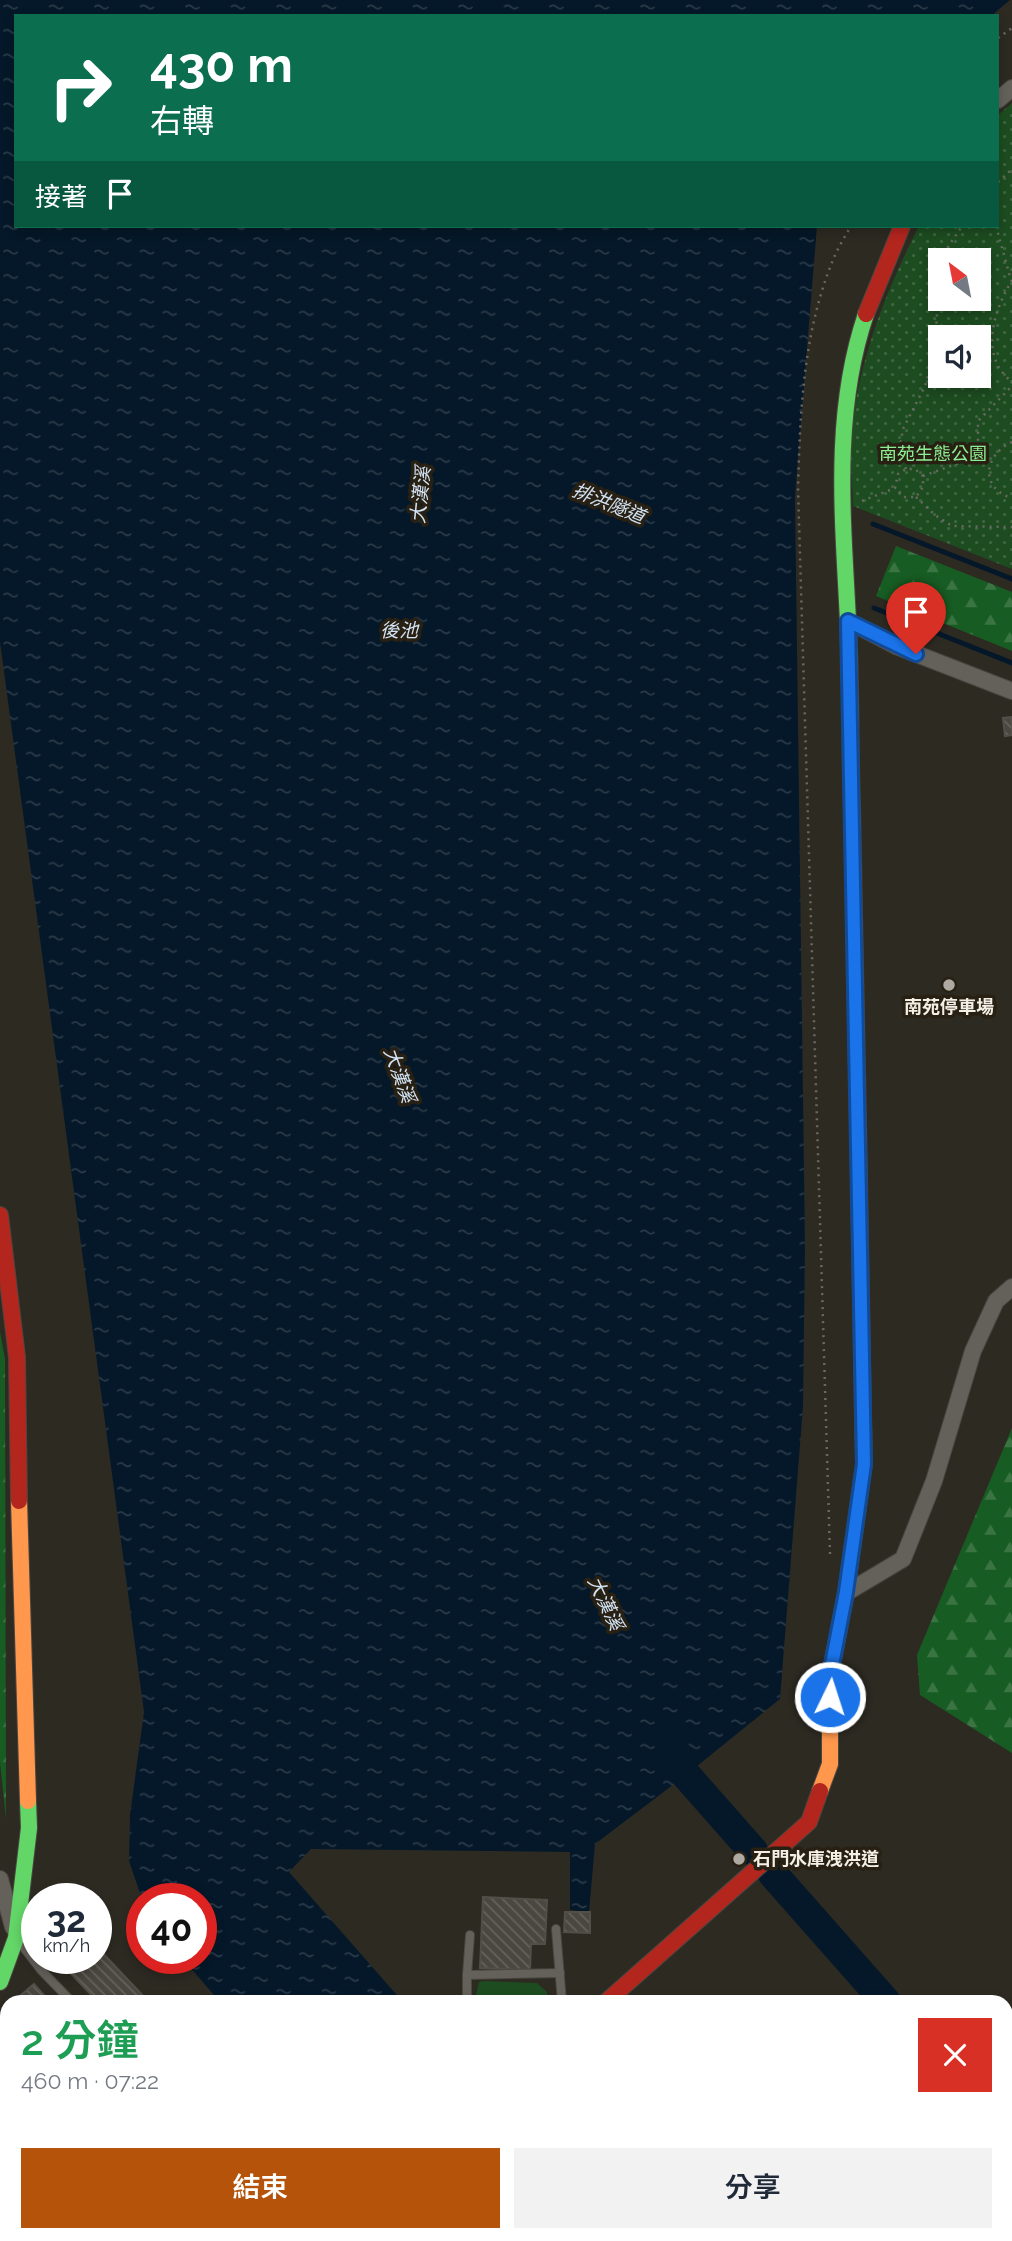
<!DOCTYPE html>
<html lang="zh-TW">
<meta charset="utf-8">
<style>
body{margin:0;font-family:Raleway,"Noto Sans TC",sans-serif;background:#f2f2f3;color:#1f2937;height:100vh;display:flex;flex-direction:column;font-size:26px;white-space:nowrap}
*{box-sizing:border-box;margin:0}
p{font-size:23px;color:#747a83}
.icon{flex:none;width:38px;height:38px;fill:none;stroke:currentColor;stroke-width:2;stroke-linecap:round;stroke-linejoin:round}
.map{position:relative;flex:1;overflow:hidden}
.side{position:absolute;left:0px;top:1995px;width:1013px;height:247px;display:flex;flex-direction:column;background:#fff;border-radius:21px 21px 0 0;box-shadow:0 4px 10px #0003}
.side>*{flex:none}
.guide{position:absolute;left:14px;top:14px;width:985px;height:214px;border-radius:0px;box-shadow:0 4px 10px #0003;background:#0b6e4f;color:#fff;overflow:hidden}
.needle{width:46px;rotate:328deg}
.fabs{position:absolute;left:928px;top:248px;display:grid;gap:14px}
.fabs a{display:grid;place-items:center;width:63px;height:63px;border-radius:0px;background:#fff;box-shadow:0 4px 10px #0003;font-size:35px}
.speed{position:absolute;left:21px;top:1883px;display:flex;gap:14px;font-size:35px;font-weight:700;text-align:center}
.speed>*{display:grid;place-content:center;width:91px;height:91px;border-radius:50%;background:#fff;box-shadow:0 4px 10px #0003;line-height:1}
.speed small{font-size:18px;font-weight:400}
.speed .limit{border:10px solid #d22;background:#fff;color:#111}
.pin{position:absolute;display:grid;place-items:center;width:60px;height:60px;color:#fff;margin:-72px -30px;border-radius:50% 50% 50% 0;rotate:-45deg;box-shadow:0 0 7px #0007}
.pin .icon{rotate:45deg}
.me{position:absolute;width:77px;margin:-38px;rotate:4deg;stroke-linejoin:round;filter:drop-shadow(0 0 5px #0008)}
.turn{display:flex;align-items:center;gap:24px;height:147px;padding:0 21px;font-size:32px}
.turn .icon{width:91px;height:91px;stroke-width:2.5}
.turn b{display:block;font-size:49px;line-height:60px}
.then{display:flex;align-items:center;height:66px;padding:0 21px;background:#0003;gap:14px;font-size:26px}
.round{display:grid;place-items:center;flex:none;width:74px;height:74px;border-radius:0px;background:#f2f2f3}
.head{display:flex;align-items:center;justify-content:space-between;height:119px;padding:0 21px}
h1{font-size:42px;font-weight:600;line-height:52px;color:#1e9e55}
.action{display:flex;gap:14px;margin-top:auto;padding:14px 21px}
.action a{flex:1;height:80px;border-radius:0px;background:#b45309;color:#fff;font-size:28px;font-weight:600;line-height:80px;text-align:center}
.action a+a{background:#f2f2f3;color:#1f2937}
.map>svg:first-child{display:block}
</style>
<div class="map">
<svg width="1012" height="2241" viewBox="0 0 1012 2241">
<defs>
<pattern id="forest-firs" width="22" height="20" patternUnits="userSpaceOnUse" patternTransform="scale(1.75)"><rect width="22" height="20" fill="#175c22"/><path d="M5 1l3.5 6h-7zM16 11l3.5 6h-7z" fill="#397442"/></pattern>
<pattern id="park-dots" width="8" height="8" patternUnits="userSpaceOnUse" patternTransform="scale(1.75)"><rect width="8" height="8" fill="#1d4c20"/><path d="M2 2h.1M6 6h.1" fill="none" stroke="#3e6640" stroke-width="1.8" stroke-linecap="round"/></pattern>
<pattern id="water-ripples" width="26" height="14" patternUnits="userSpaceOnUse" patternTransform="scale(1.75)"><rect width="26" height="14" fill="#051829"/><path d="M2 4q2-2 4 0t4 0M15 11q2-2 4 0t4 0" fill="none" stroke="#2a3a48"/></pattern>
<pattern id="building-back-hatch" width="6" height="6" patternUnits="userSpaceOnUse" patternTransform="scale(1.75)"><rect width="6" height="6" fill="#4a4740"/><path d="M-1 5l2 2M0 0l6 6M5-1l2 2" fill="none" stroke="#65625c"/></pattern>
</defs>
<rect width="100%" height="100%" fill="#2d2a22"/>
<path fill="#1d4c20" d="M 484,1981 L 537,1983 L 547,1992 L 548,2002 L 480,2002 L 476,1995 L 479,1982 Z"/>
<g fill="url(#forest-firs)">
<path d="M 896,546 L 1012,592 L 1012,651 L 876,596 Z"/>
<path d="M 0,1332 L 5,1359 L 6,1819 L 0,1762 Z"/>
<path d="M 1012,1428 L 1012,1753 L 920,1695 L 917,1655 Z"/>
<path d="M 697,2235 L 773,2235 L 778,2237 L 781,2235 L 898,2235 L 902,2241 L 687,2241 Z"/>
</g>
<path fill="url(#park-dots)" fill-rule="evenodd" d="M 1012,103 L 1012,569 L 853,506 C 853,486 850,466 851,446 C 855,368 884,295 919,226 L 998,226 L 998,115 ZM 940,261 L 978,261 L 978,299 L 940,299 ZM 940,338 L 978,338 L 978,376 L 940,376 Z"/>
<path fill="url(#water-ripples)" d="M 0,0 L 1010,0 L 991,16 L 16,16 L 16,226 L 817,226 L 795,497 L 805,1246 L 803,1407 L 780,1699 L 686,1775 L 595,1844 L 589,1912 L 570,1910 L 570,1852 L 311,1849 L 289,1872 L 403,2002 L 220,2002 L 182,1958 L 201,1958 L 201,1899 L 142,1899 L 129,1861 L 130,1815 L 144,1712 L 0,642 Z"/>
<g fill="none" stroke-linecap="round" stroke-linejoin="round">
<g stroke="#051829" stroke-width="5">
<path d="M 873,524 L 1012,579"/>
<path d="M 874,608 L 1012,663"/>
</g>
<g stroke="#051829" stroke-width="30">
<path d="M 670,1740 L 686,1775 L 753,1851"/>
<path d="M 773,1874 L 886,2002"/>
<path d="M 1006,2139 L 1012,2146"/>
</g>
</g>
<g fill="url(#building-back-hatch)" stroke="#524f48" stroke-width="2">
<path d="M 1012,717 L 1012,735 L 1005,736 L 1003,718 Z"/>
<path d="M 483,1897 L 547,1900 L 545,1944 L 531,1944 L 530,1970 L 480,1968 Z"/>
<path d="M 565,1912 L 590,1912 L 590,1933 L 564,1932 Z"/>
<path d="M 96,1946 L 147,2000 L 145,2002 L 98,2002 L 58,1960 L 96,1958 Z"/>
<path d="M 34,1984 L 50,2002 L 16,2002 L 14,2001 Z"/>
<path d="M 118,2235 L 230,2235 L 223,2241 L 124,2241 Z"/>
<path d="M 245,2235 L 254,2235 L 260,2241 L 238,2241 Z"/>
</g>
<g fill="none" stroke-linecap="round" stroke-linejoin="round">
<g stroke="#4a4640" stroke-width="10">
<g id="lane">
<path d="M 556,1929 L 562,2002"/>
<path d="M 18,1940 L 41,1970 L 72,2002"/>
<path d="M 467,1975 L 470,1935"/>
<path d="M 468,2002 L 467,2000 L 467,1975 L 560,1973"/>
</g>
</g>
<g stroke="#4a4640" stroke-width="18">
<g id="street">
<path d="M 998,100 L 1012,88"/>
<path d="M 848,621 L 896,646 L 1012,691"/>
<path d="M 846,1593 L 903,1559 L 934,1481 L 973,1351 L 996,1301 L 1012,1287"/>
<path d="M 0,1879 L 13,1927"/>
<path d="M 0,2237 L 4,2241"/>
<path d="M 607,2241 L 618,2235"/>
</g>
</g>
<g stroke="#4a4640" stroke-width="18">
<g id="fast">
<path d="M 852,808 C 850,746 851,683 848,621 C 843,518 832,414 866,314"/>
<path d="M 0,1982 L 16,1938 L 29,1828 L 28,1801"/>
</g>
</g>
<g stroke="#4a4640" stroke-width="18">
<g id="slow">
<path d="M 852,808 L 859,1177"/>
<path d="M 19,1501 L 28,1801"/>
<path d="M 820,1791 L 830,1764 L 830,1675 L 846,1593 L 864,1464 L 863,1417"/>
</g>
</g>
<g stroke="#4a4640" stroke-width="18">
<g id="jam">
<path d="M 866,314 L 902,226"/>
<path d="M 859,1177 L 863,1417"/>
<path d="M 0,1215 L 17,1357 L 19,1501"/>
<path d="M 606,2002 L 809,1822 L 820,1791"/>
</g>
</g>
<g stroke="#6b6862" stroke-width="2.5" stroke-dasharray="2 5" stroke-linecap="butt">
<path d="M 998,38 L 1012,28"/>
<path d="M 998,182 L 1012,169"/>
<path d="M 996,226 L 1011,280"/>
<path d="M 943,261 L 948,247 L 962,226"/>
<path d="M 1012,280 C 998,304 984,338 998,366 C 1001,372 1008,378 1012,383"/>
<path d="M 1012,442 C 984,455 979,488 1012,498"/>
<path d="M 906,469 L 899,452 L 903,429 L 925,386 L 934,357 L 940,271"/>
<path d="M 923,476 L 970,459 L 978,441 L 978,421 L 1012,386"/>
<path d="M 916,497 L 935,515 L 952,526 L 1012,527"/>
<path d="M 862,501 L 895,488 L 898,474 L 906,469 L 915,469 L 923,476 L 923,487 L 916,497 L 905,497 L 895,488"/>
<path d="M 830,1554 L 798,489 C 800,414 803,336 831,265 C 836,251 844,238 851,226"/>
</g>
<use href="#lane" stroke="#64615b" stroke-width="8"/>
<use href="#street" stroke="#64615b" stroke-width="16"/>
<use href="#fast" stroke="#63d668" stroke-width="16"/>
<use href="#slow" stroke="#ff974d" stroke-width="16"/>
<use href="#jam" stroke="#b3261e" stroke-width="16"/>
</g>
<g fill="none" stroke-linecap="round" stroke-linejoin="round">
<g stroke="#114b97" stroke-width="18">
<path id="route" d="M 830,1697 L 830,1675 L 846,1592 L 864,1464 L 848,621 L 916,654"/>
</g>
<use href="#route" stroke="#1a73e8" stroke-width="12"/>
</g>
<g fill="#aeaaa1" stroke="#282113" stroke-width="2.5">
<circle cx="949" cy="985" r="7"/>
<circle cx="739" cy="1859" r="7"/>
</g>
<g text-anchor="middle" stroke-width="7" stroke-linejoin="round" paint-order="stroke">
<g font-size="18" fill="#8cee92" stroke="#282113">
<text x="933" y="460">南苑生態公園</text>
</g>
<g font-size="18" font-weight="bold" fill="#f4efe6" stroke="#282113">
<text x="949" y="1013">南苑停車場</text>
<text x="753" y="1865" text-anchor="start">石門水庫洩洪道</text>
</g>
<g font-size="19" font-style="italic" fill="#d2e3f5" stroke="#282113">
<text transform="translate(420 495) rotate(-84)" y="7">大漢溪</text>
<text transform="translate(609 503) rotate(22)" y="7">排洪隧道</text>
<text x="399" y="637">後池</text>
<text transform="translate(400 1075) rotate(70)" y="7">大漢溪</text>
<text transform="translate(606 1603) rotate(65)" y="7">大漢溪</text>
</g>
</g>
</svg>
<div class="fabs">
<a><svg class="needle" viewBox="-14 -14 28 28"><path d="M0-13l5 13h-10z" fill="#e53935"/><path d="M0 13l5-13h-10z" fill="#747a83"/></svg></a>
<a><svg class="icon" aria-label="sound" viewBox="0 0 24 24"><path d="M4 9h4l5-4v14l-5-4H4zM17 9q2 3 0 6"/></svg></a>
</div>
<div class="speed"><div>32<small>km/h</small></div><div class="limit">40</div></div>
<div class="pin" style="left:916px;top:654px;background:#d93025"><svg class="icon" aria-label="arrive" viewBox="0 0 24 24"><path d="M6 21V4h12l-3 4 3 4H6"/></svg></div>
<svg class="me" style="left:830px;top:1697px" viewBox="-20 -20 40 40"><circle r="17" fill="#1a73e8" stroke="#fff" stroke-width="3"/><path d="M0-11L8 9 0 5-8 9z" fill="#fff"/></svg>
<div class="guide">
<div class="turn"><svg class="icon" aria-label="right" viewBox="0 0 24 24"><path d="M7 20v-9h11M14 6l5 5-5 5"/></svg><div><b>430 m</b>右轉</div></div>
<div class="then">接著<svg class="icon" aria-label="arrive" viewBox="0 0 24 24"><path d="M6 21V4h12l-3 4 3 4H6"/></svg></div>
</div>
<section class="side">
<div class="head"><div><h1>2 分鐘</h1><p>460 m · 07:22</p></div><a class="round" style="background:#d93025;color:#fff"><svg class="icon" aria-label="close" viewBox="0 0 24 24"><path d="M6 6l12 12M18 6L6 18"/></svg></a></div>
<div class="action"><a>結束</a><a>分享</a></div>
</section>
</div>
